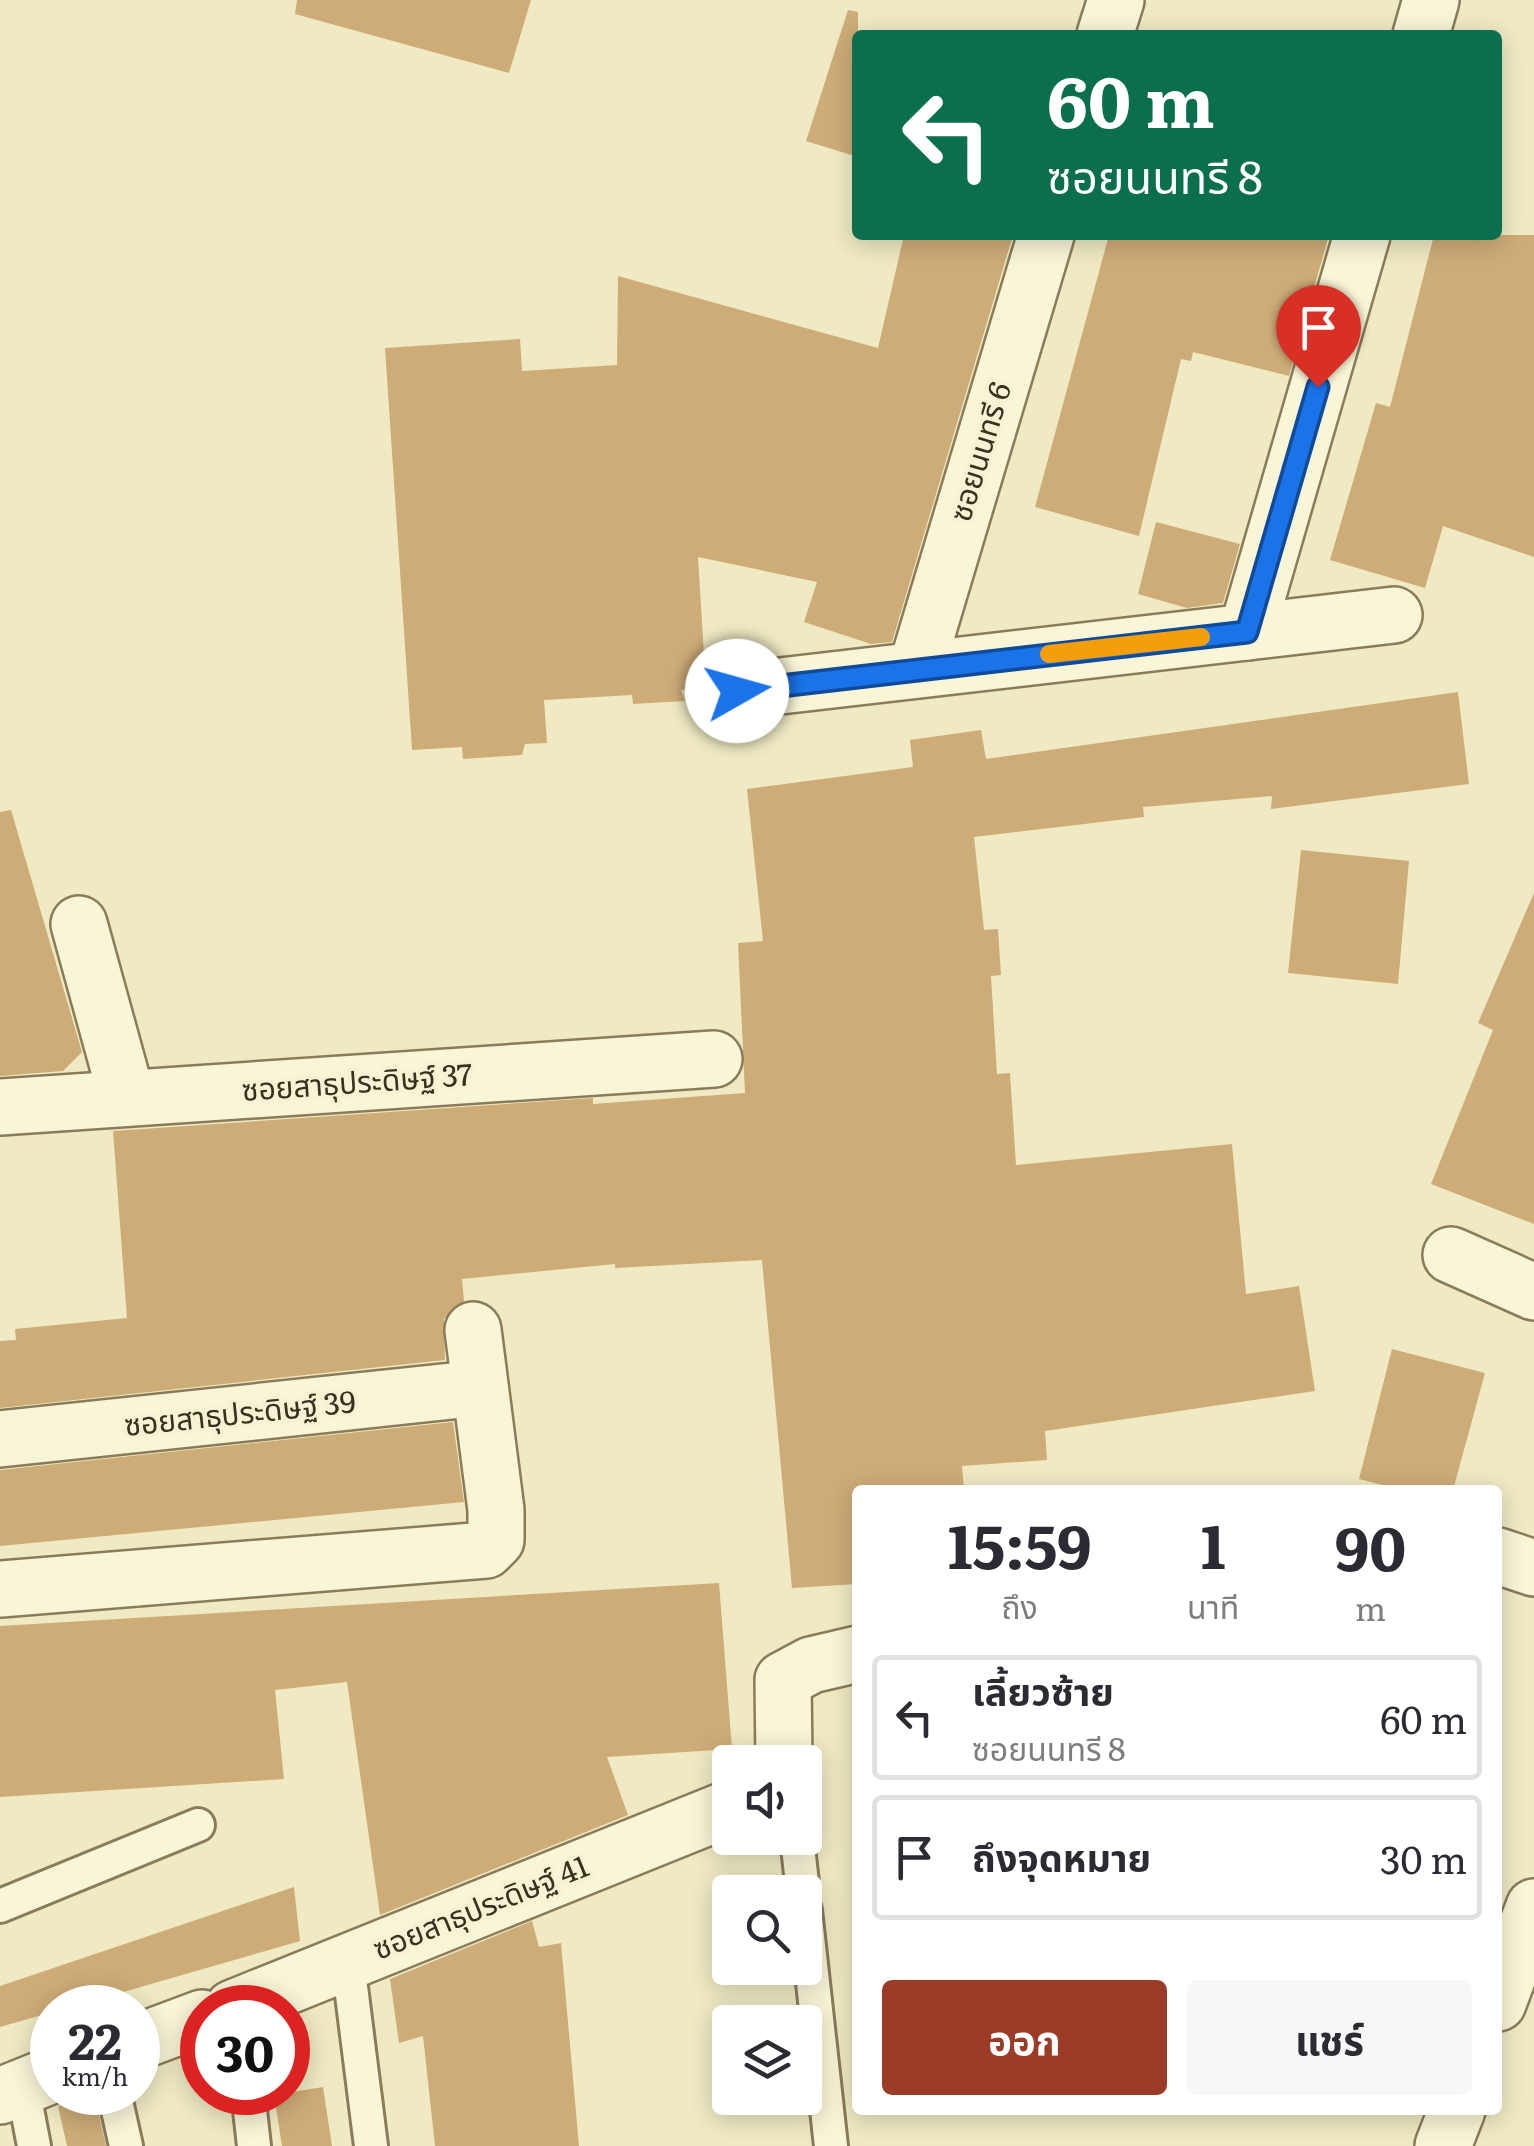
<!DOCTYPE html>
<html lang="th">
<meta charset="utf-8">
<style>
body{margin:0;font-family:Literata,"Noto Sans Thai",serif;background:#f7f7f7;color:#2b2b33;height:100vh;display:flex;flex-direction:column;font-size:38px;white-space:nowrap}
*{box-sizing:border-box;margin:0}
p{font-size:32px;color:#7c7c81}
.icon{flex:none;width:55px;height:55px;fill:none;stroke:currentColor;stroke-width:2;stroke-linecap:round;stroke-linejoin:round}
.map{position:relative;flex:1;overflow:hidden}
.drawer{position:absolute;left:852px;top:1485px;width:650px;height:630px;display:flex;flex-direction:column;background:#fff;border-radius:10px;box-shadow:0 5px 25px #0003}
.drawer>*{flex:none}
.banner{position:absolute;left:852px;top:30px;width:650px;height:210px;border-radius:10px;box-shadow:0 5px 25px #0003;background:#0b6e4f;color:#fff;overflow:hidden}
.controls{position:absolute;left:712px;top:1745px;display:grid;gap:20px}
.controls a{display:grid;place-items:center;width:110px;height:110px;border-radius:10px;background:#fff;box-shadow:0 5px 25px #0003;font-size:50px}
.speed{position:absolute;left:30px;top:1985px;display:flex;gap:20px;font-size:50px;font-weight:700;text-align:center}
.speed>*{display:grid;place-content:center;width:130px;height:130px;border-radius:50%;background:#fff;box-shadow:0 5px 25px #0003;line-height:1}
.speed small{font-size:25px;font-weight:400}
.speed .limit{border:15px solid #d22;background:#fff;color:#111}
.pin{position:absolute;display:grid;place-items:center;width:85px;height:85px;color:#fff;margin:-102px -42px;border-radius:50% 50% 50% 0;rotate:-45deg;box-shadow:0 0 10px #0007}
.pin .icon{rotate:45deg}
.me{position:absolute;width:110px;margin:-55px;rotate:83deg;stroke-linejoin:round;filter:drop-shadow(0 0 8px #0008)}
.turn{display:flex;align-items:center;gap:35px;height:210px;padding:0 30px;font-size:45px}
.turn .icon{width:130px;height:130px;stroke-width:2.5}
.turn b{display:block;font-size:70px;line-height:85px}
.eta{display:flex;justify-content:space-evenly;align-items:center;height:170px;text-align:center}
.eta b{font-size:60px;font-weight:700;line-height:70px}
.cta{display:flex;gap:20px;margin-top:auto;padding:20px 30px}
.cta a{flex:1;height:115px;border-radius:10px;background:#9a3c28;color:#fff;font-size:40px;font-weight:700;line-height:115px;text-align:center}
.cta a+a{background:#f7f7f7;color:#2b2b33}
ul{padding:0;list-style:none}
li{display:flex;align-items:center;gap:30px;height:125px;margin:0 20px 15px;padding:0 10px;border:5px solid #e1e1e2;border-radius:10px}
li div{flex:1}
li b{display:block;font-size:38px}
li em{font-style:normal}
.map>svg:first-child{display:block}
</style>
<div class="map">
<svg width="1534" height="2146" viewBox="0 0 1534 2146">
<rect width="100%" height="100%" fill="#efeac3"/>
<g fill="#ceac78">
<path d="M 297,0 L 531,0 L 509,73 L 295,14 Z"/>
<path d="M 848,10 L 858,12 L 858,157 L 806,141 Z"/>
<path d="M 904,235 L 1013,235 L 892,642 L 871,644 L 804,622 L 817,582 L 698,557 L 706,688 L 681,690 L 685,701 L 633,704 L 632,695 L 544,700 L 547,743 L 525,744 L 522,755 L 463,759 L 462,747 L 412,750 L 385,348 L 520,339 L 522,371 L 617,365 L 618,276 L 878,348 Z"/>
<path d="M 1109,235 L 1329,235 L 1289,376 L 1193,352 L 1191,361 L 1181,359 L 1139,536 L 1035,507 Z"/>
<path d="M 1434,235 L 1534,235 L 1534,557 L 1443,526 L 1425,588 L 1330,560 L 1376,403 L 1390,407 Z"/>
<path d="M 1156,522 L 1240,544 L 1223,603 L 1187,608 L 1138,594 Z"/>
<path d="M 1458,692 L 1469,784 L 1271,809 L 1272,796 L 1143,807 L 1144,817 L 974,837 L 984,930 L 998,929 L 1001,975 L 991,976 L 997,1074 L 1010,1073 L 1016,1165 L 1232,1144 L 1246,1294 L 1299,1286 L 1315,1391 L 1045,1431 L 1047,1460 L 962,1466 L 964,1490 L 858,1490 L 858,1584 L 792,1588 L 762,1260 L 615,1268 L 615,1264 L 462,1279 L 464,1301 L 444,1319 L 445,1360 L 0,1408 L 0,1341 L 16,1340 L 15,1329 L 127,1318 L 113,1131 L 593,1098 L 593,1104 L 745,1093 L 738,943 L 763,941 L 747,789 L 913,767 L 910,740 L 981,730 L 986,759 Z"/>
<path d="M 11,810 L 82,1052 L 63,1071 L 0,1076 L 0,812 Z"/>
<path d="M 1301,850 L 1409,861 L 1398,984 L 1288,973 Z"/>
<path d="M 1534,893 L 1534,1224 L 1431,1184 L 1493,1030 L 1478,1023 Z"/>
<path d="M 1392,1349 L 1485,1373 L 1453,1490 L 1402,1490 L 1359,1479 Z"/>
<path d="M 453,1422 L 464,1502 L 0,1546 L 0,1470 Z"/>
<path d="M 719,1583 L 732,1749 L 607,1757 L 628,1815 L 380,1915 L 347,1682 L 275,1690 L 284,1779 L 0,1797 L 0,1626 Z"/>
<path d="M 294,1887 L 300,1941 L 68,2008 L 52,2008 L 52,2012 L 0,2027 L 0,1986 Z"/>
<path d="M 532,1921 L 539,1947 L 561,1943 L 579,2146 L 435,2146 L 423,2036 L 399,2043 L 390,1979 Z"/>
<path d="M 323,2087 L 332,2146 L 282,2146 L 274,2095 Z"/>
<path d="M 95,2097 L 106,2146 L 67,2146 L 58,2106 Z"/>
</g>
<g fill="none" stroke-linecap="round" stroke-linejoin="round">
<g stroke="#8a7c5a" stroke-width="38">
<g id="service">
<path d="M 797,1838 L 803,1892"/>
<path d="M 0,1906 L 198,1825"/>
<path d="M 805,1910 L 831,2146"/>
<path d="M 348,1963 L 371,2146"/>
<path d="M 23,2088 L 34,2146"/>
<path d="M 114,2092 L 126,2146"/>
<path d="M 248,2092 L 254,2146"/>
</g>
</g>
<g stroke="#8a7c5a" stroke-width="60">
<g id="minor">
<path d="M 1105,35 L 1116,0"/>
<path d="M 1421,35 L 1431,0"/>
<path d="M 1247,632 L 1362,235"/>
<path d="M 916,670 L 1046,235"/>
<path d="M 737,691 L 1394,615"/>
<path d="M 79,924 L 127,1098"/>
<path d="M 0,1107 L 714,1059"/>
<path d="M 1451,1255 L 1534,1292"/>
<path d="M 0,1439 L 480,1388"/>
<path d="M 1498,1556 L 1534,1568"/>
<path d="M 0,1589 L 486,1550 L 496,1540 L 496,1510 L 473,1330"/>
<path d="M 784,1762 L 783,1680 L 811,1665 L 858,1654"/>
<path d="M 1498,2003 L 1534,1907"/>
<path d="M 233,2008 L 730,1808"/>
<path d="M 138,2042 L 202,2018"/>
<path d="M 0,2096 L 52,2075"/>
<path d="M 1443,2146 L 1457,2110"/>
</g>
</g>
<use href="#service" stroke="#f9f5d7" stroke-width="32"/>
<use href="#minor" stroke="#f9f5d7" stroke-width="55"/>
</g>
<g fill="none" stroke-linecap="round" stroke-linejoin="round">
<g stroke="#114b97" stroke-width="25">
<path id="route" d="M 737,691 L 1247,632 L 1318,387"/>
</g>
<use href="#route" stroke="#1a73e8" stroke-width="18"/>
<path stroke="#f59e0b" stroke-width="18" d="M 1049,654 L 1201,637"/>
</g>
<g text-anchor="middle" stroke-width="8" stroke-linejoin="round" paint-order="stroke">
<g font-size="30" fill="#39301e" stroke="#f6f2d3">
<text transform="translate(981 452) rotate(-73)" y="10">ซอยนนทรี 6</text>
<text transform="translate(357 1083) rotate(-4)" y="10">ซอยสาธุประดิษฐ์ 37</text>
<text transform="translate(240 1414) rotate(-6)" y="10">ซอยสาธุประดิษฐ์ 39</text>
<text transform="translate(481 1908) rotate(-22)" y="10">ซอยสาธุประดิษฐ์ 41</text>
</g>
</g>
</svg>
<div class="controls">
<a><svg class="icon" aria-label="sound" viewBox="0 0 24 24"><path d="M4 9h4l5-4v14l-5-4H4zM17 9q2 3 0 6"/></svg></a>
<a><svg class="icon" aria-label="search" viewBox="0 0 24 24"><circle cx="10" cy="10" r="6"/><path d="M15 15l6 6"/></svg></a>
<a><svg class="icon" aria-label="layers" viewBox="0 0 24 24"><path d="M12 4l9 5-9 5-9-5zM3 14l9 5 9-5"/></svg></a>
</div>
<div class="speed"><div>22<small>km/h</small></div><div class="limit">30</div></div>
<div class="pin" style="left:1318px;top:387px;background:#d93025"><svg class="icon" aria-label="arrive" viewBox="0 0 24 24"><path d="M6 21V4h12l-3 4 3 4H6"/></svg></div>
<svg class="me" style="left:737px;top:691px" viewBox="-20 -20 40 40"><circle r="19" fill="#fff"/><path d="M0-13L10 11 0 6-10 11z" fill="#1a73e8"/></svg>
<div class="banner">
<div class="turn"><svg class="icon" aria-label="left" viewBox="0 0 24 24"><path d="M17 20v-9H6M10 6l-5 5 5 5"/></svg><div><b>60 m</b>ซอยนนทรี 8</div></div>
</div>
<section class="drawer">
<div class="eta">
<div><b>15:59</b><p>ถึง</p></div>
<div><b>1</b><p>นาที</p></div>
<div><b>90</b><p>m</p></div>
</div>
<ul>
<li><svg class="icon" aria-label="left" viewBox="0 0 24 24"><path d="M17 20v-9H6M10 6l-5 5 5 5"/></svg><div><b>เลี้ยวซ้าย</b><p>ซอยนนทรี 8</p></div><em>60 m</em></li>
<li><svg class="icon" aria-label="arrive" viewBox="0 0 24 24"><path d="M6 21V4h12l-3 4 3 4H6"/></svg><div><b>ถึงจุดหมาย</b></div><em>30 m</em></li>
</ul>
<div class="cta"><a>ออก</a><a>แชร์</a></div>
</section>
</div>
